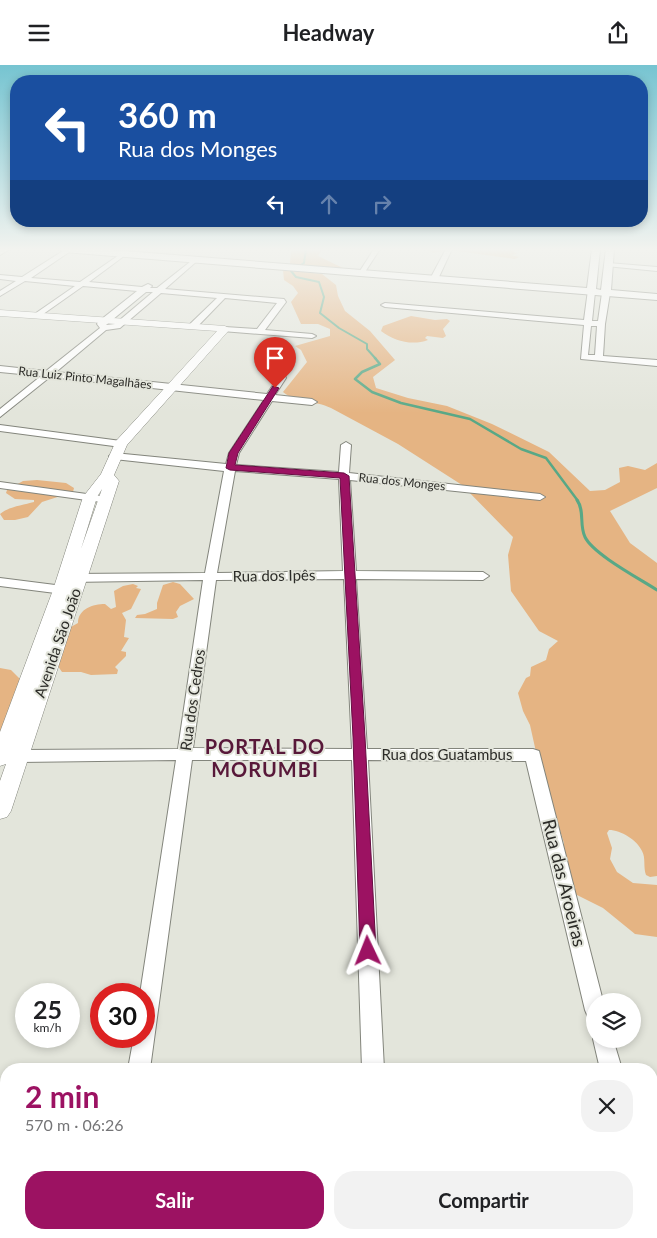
<!DOCTYPE html>
<html lang="es">
<meta charset="utf-8">
<style>
body{margin:0;font-family:Lato,sans-serif;background:#f2f2f2;color:#202124;height:100vh;display:flex;flex-direction:column;font-size:19px;white-space:nowrap}
*{box-sizing:border-box;margin:0}
p{font-size:16px;color:#757577}
.icon{flex:none;width:28px;height:28px;fill:none;stroke:currentColor;stroke-width:2;stroke-linecap:round;stroke-linejoin:round}
.map{position:relative;flex:1;overflow:hidden}
.sheet{position:absolute;left:0px;top:998px;width:658px;height:176px;display:flex;flex-direction:column;background:#fff;border-radius:20px 20px 0 0;box-shadow:0 2px 8px #0003}
.sheet>*{flex:none}
.banner{position:absolute;left:10px;top:10px;width:638px;height:152px;border-radius:20px;box-shadow:0 2px 8px #0003;background:#1a4fa0;color:#fff;overflow:hidden}
.buttons{position:absolute;left:586px;top:928px;display:grid;gap:10px}
.buttons a{display:grid;place-items:center;width:55px;height:55px;border-radius:50%;background:#fff;box-shadow:0 2px 8px #0003;font-size:25px}
.speed{position:absolute;left:15px;top:918px;display:flex;gap:10px;font-size:25px;font-weight:700;text-align:center}
.speed>*{display:grid;place-content:center;width:65px;height:65px;border-radius:50%;background:#fff;box-shadow:0 2px 8px #0003;line-height:1}
.speed small{font-size:12px;font-weight:400}
.speed .limit{border:8px solid #d22;background:#fff;color:#111}
.pin{position:absolute;display:grid;place-items:center;width:42px;height:42px;color:#fff;margin:-51px -21px;border-radius:50% 50% 50% 0;rotate:-45deg;box-shadow:0 0 5px #0007}
.pin .icon{rotate:45deg}
.me{position:absolute;width:55px;margin:-28px;rotate:358deg;stroke-linejoin:round;filter:drop-shadow(0 0 4px #0008)}
.turn{display:flex;align-items:center;gap:18px;height:105px;padding:0 25px;font-size:22px}
.turn .icon{width:65px;height:65px;stroke-width:2.5}
.turn b{display:block;font-size:35px;line-height:42px}
.lanes{display:flex;align-items:center;height:48px;padding:0 25px;background:#0003;justify-content:center;gap:25px;direction:ltr}
.lanes .off{opacity:.35}
.round{display:grid;place-items:center;flex:none;width:52px;height:52px;border-radius:20px;background:#f2f2f2}
.overview{display:flex;align-items:center;justify-content:space-between;height:85px;padding:0 25px}
h1{font-size:30px;font-weight:700;line-height:38px;color:#9c1262}
.action{display:flex;gap:10px;margin-top:auto;padding:10px 25px}
.action a{flex:1;height:58px;border-radius:20px;background:#9c1262;color:#fff;font-size:20px;font-weight:700;line-height:58px;text-align:center}
.action a+a{background:#f2f2f2;color:#202124}
header{display:flex;justify-content:space-between;align-items:center;height:65px;padding:0 25px;background:#fff;font-size:22px;font-weight:700}
.map>svg:first-child{display:block}
</style>
<header><svg class="icon" aria-label="menu" viewBox="0 0 24 24"><path d="M4 6h16M4 12h16M4 18h16"/></svg>Headway<svg class="icon" aria-label="share" viewBox="0 0 24 24"><path d="M12 15V3M7 8l5-5 5 5M5 13v7h14v-7"/></svg></header>
<div class="map">
<svg width="657" height="1173" viewBox="0 0 657 1173">
<rect width="100%" height="100%" fill="#e3e5db"/>
<g fill="#e5b483">
<path d="M 291,184 L 330,184 L 321,186 L 318,191 L 345,204 L 290,199 Z"/>
<path d="M 432,184 L 503,184 L 501,186 C 509,187 516,184 526,184 L 513,186 L 517,189 L 511,190 L 519,192 L 515,194 L 449,185 L 433,188 L 428,185 Z"/>
<path d="M 283,205 L 322,209 L 336,220 L 338,231 L 345,246 L 370,266 L 395,295 L 373,312 L 376,323 L 408,333 L 447,341 L 492,359 L 549,387 L 590,426 L 605,425 L 620,417 L 619,403 L 628,401 L 645,405 L 657,398 L 657,423 L 610,446 L 630,478 L 657,498 L 657,811 L 650,812 L 646,810 C 643,802 646,793 642,786 C 637,775 621,765 609,765 L 607,768 L 612,783 L 610,794 L 617,807 L 633,818 L 657,820 L 657,872 L 635,869 L 603,843 L 573,828 L 564,800 L 564,778 L 538,696 L 530,660 L 523,646 L 518,628 L 526,613 L 530,611 L 531,602 L 546,595 L 549,584 L 558,576 L 539,566 L 511,526 L 508,490 L 513,472 L 462,420 L 398,379 L 331,343 C 315,335 297,339 283,327 L 307,297 L 301,285 L 295,281 L 330,271 L 330,264 L 318,259 L 301,259 L 291,237 L 298,228 L 293,221 L 284,215 Z"/>
<path d="M 411,251 L 435,255 L 447,254 L 450,256 L 443,264 L 446,271 L 443,273 L 427,271 L 425,273 L 428,275 C 412,281 394,276 381,266 L 383,261 Z"/>
<path d="M 37,415 L 66,418 L 74,423 L 73,427 L 42,437 L 28,452 L 15,455 L 4,455 L 0,449 C 8,442 23,440 34,437 L 34,435 L 15,434 L 6,428 L 7,425 L 23,416 Z"/>
<path d="M 173,517 L 180,519 L 194,534 L 180,541 L 176,547 L 178,552 L 173,554 L 135,553 L 137,550 L 145,549 L 157,544 L 157,538 L 163,520 Z"/>
<path d="M 133,519 L 138,521 L 136,523 L 141,524 L 131,544 L 122,548 L 126,555 L 124,572 L 129,573 L 121,586 L 126,587 L 126,591 L 115,602 L 118,605 L 117,609 L 91,610 L 81,607 L 62,607 L 53,594 L 69,563 L 78,558 C 78,544 93,539 105,539 L 111,544 L 116,542 L 114,526 L 123,521 Z"/>
<path d="M 0,603 L 11,605 L 20,614 L 0,672 Z"/>
</g>
<g fill="none" stroke-linecap="round" stroke-linejoin="round">
<path stroke="#58a886" stroke-width="2" d="M 306,184 L 304,198 L 291,206 L 296,212 L 319,217 L 324,232 L 320,248 L 339,263 L 367,279 L 367,284 L 376,294"/>
<path stroke="#58a886" stroke-width="2.5" d="M 375,293 L 380,299 L 362,307 L 355,314 L 372,327 L 401,338 L 470,354 L 521,384 L 546,393 L 578,436"/>
<path stroke="#58a886" stroke-width="3" d="M 577,435 C 585,446 579,460 585,472 C 593,489 640,514 657,525"/>
<g stroke="#83857c" stroke-width="2">
<g id="minor">
<path d="M 66,184 L 72,185 L 31,213 L 80,217 L 122,188 L 125,190 L 124,191 L 89,217 L 142,222 L 148,219 L 152,221 L 150,223 L 157,223 L 195,193 L 198,195 L 197,196 L 165,224 L 284,234 L 286,237 L 265,265 L 312,269 L 316,271 L 312,273 L 222,266 L 221,264 L 225,262 L 257,264 L 277,238 L 225,233 L 196,263 L 190,263 L 190,259 L 217,233 L 161,228 L 120,263 L 106,265 L 56,307 L 267,329 L 279,311 L 285,311 L 286,313 L 275,330 L 312,334 L 317,337 L 312,340 L 272,336 L 239,388 L 236,400 L 339,407 L 341,380 L 346,377 L 351,380 L 349,408 L 540,429 L 545,432 L 540,435 L 350,415 L 356,506 L 483,507 L 489,511 L 483,515 L 356,514 L 367,684 L 533,684 L 539,686 L 603,936 L 595,936 L 595,954 L 588,952 L 585,945 L 526,696 L 368,695 L 384,1004 L 362,1004 L 352,695 L 192,695 L 150,1004 L 128,1004 L 134,971 L 144,971 L 144,929 L 140,929 L 176,695 L 20,697 L 0,695 L 0,683 L 20,685 L 178,684 L 203,515 L 70,517 L 64,513 L 70,509 L 205,508 L 224,406 L 114,394 L 109,391 L 114,388 L 226,399 L 229,388 L 264,335 L 50,312 L 0,352 L 0,344 L 41,311 L 0,307 L 0,301 L 46,306 L 100,263 L 97,259 L 98,257 L 137,226 L 83,221 L 39,252 L 35,250 L 36,248 L 75,221 L 25,216 L 0,231 L 0,226 L 16,216 L 0,214 L 0,210 L 22,212 ZM 146,227 L 153,227 L 115,259 L 106,260 ZM 235,406 L 339,414 L 343,506 L 217,508 ZM 344,514 L 352,684 L 193,683 L 216,515 Z"/>
<path d="M 374,184 L 380,184 L 363,210 L 359,210 L 358,209 Z"/>
<path d="M 446,184 L 452,184 L 438,214 L 432,215 L 430,214 Z"/>
<path d="M 608,198 L 657,202 L 657,206 L 606,201 L 606,199 Z"/>
<path d="M 588,225 L 595,227 L 592,256 L 598,256 L 602,228 L 606,226 L 610,228 L 605,259 L 603,291 L 657,295 L 657,301 L 581,294 L 584,260 L 385,242 L 381,240 L 385,238 L 584,255 ZM 591,261 L 597,261 L 595,290 L 588,290 Z"/>
<path d="M 0,360 L 121,376 L 126,379 L 121,382 L 0,366 Z"/>
<path d="M 0,417 L 101,431 L 107,434 L 101,437 L 0,423 Z"/>
<path d="M 0,513 L 71,522 L 77,526 L 71,530 L 0,521 Z"/>
<path d="M 595,969 L 595,974 L 613,974 L 622,1004 L 600,1004 L 593,974 Z"/>
<path d="M 651,1135 L 657,1138 L 657,1173 L 647,1173 L 645,1168 L 651,1168 Z"/>
<path d="M 99,1168 L 123,1168 L 122,1173 L 98,1173 Z"/>
<rect x="368" y="1168" width="24" height="5"/>
<path d="M 471,1168 L 615,1168 L 613,1173 L 469,1173 Z"/>
</g>
</g>
<g stroke="#83857c" stroke-width="1">
<path id="tertiary" d="M 0,245 L 225,261 L 230,264 L 127,380 L 114,410 L 119,416 L 11,746 L 7,752 L 0,754 L 0,716 L 6,699 L 0,701 L 0,667 L 53,525 L 83,432 L 101,409 L 116,376 L 217,266 L 0,251 ZM 102,424 L 81,484 L 97,432 Z"/>
</g>
<g stroke="#83857c" stroke-width="2">
<g id="secondary">
<path d="M 0,184 L 10,184 L 0,190 Z"/>
<path d="M 60,184 L 99,184 L 587,223 L 592,184 L 600,184 L 596,224 L 601,225 L 606,184 L 614,184 L 611,225 L 657,229 L 657,235 L 64,187 Z"/>
</g>
</g>
<use href="#minor" fill="#fff" fill-rule="evenodd"/>
<use href="#tertiary" fill="#fff" fill-rule="evenodd"/>
<use href="#secondary" fill="#fff" fill-rule="evenodd"/>
</g>
<linearGradient id="sky" x2="0" y2="1"><stop stop-color="#76c4d1"/><stop offset="0.53" stop-color="#f2f3ef"/><stop offset="1" stop-color="#f2f3ef" stop-opacity="0"/></linearGradient>
<rect width="657" height="348" fill="url(#sky)"/>
<path fill="#9c1262" stroke="#650c40" d="M 273,321 L 279,323 L 238,388 L 235,400 L 344,408 L 349,411 L 365,672 L 376,886 L 374,891 L 368,893 L 362,891 L 360,886 L 353,672 L 340,413 L 230,405 L 226,403 L 229,388 Z"/>
<g text-anchor="middle" stroke-width="4" stroke-linejoin="round" paint-order="stroke">
<g font-size="12" fill="#2c2c28" stroke="#e3e5db">
<text transform="translate(85 313) rotate(6)" y="4">Rua Luiz Pinto Magalhães</text>
<text transform="translate(402 417) rotate(6)" y="4">Rua dos Monges</text>
</g>
<g font-size="15" fill="#2c2c28" stroke="#e3e5db">
<text transform="translate(274 511) rotate(-1)" y="5">Rua dos Ipês</text>
<text transform="translate(58 578) rotate(-71)" y="5">Avenida São João</text>
<text transform="translate(193 635) rotate(-82)" y="5">Rua dos Cedros</text>
<text x="447" y="695">Rua dos Guatambus</text>
</g>
<g font-size="18" fill="#2c2c28" stroke="#e3e5db">
<text transform="translate(564 818) rotate(76)" y="6">Rua das Aroeiras</text>
</g>
<g font-size="20" font-weight="bold" letter-spacing="1" fill="#581839" stroke="#e3e5db">
<text x="265" y="689">PORTAL DO<tspan x="265" dy="23">MORUMBI</tspan></text>
</g>
</g>
</svg>
<div class="buttons">
<a><svg class="icon" aria-label="layers" viewBox="0 0 24 24"><path d="M12 4l9 5-9 5-9-5zM3 14l9 5 9-5"/></svg></a>
</div>
<div class="speed"><div>25<small>km/h</small></div><div class="limit">30</div></div>
<div class="pin" style="left:275px;top:323px;background:#d93025"><svg class="icon" aria-label="arrive" viewBox="0 0 24 24"><path d="M6 21V4h12l-3 4 3 4H6"/></svg></div>
<svg class="me" style="left:368px;top:886px" viewBox="-20 -20 40 40"><path d="M0-17L14 15 0 8-14 15z" fill="#9c1262" stroke="#fff" stroke-width="4"/></svg>
<div class="banner">
<div class="turn"><svg class="icon" aria-label="left" viewBox="0 0 24 24"><path d="M17 20v-9H6M10 6l-5 5 5 5"/></svg><div><b>360 m</b>Rua dos Monges</div></div>
<div class="lanes"><svg class="icon" aria-label="left" viewBox="0 0 24 24"><path d="M17 20v-9H6M10 6l-5 5 5 5"/></svg><svg class="icon off" aria-label="ahead" viewBox="0 0 24 24"><path d="M12 20V5M6 11l6-6 6 6"/></svg><svg class="icon off" aria-label="right" viewBox="0 0 24 24"><path d="M7 20v-9h11M14 6l5 5-5 5"/></svg></div>
</div>
<section class="sheet">
<div class="overview"><div><h1>2 min</h1><p>570 m · 06:26</p></div><a class="round"><svg class="icon" aria-label="close" viewBox="0 0 24 24"><path d="M6 6l12 12M18 6L6 18"/></svg></a></div>
<div class="action"><a>Salir</a><a>Compartir</a></div>
</section>
</div>
